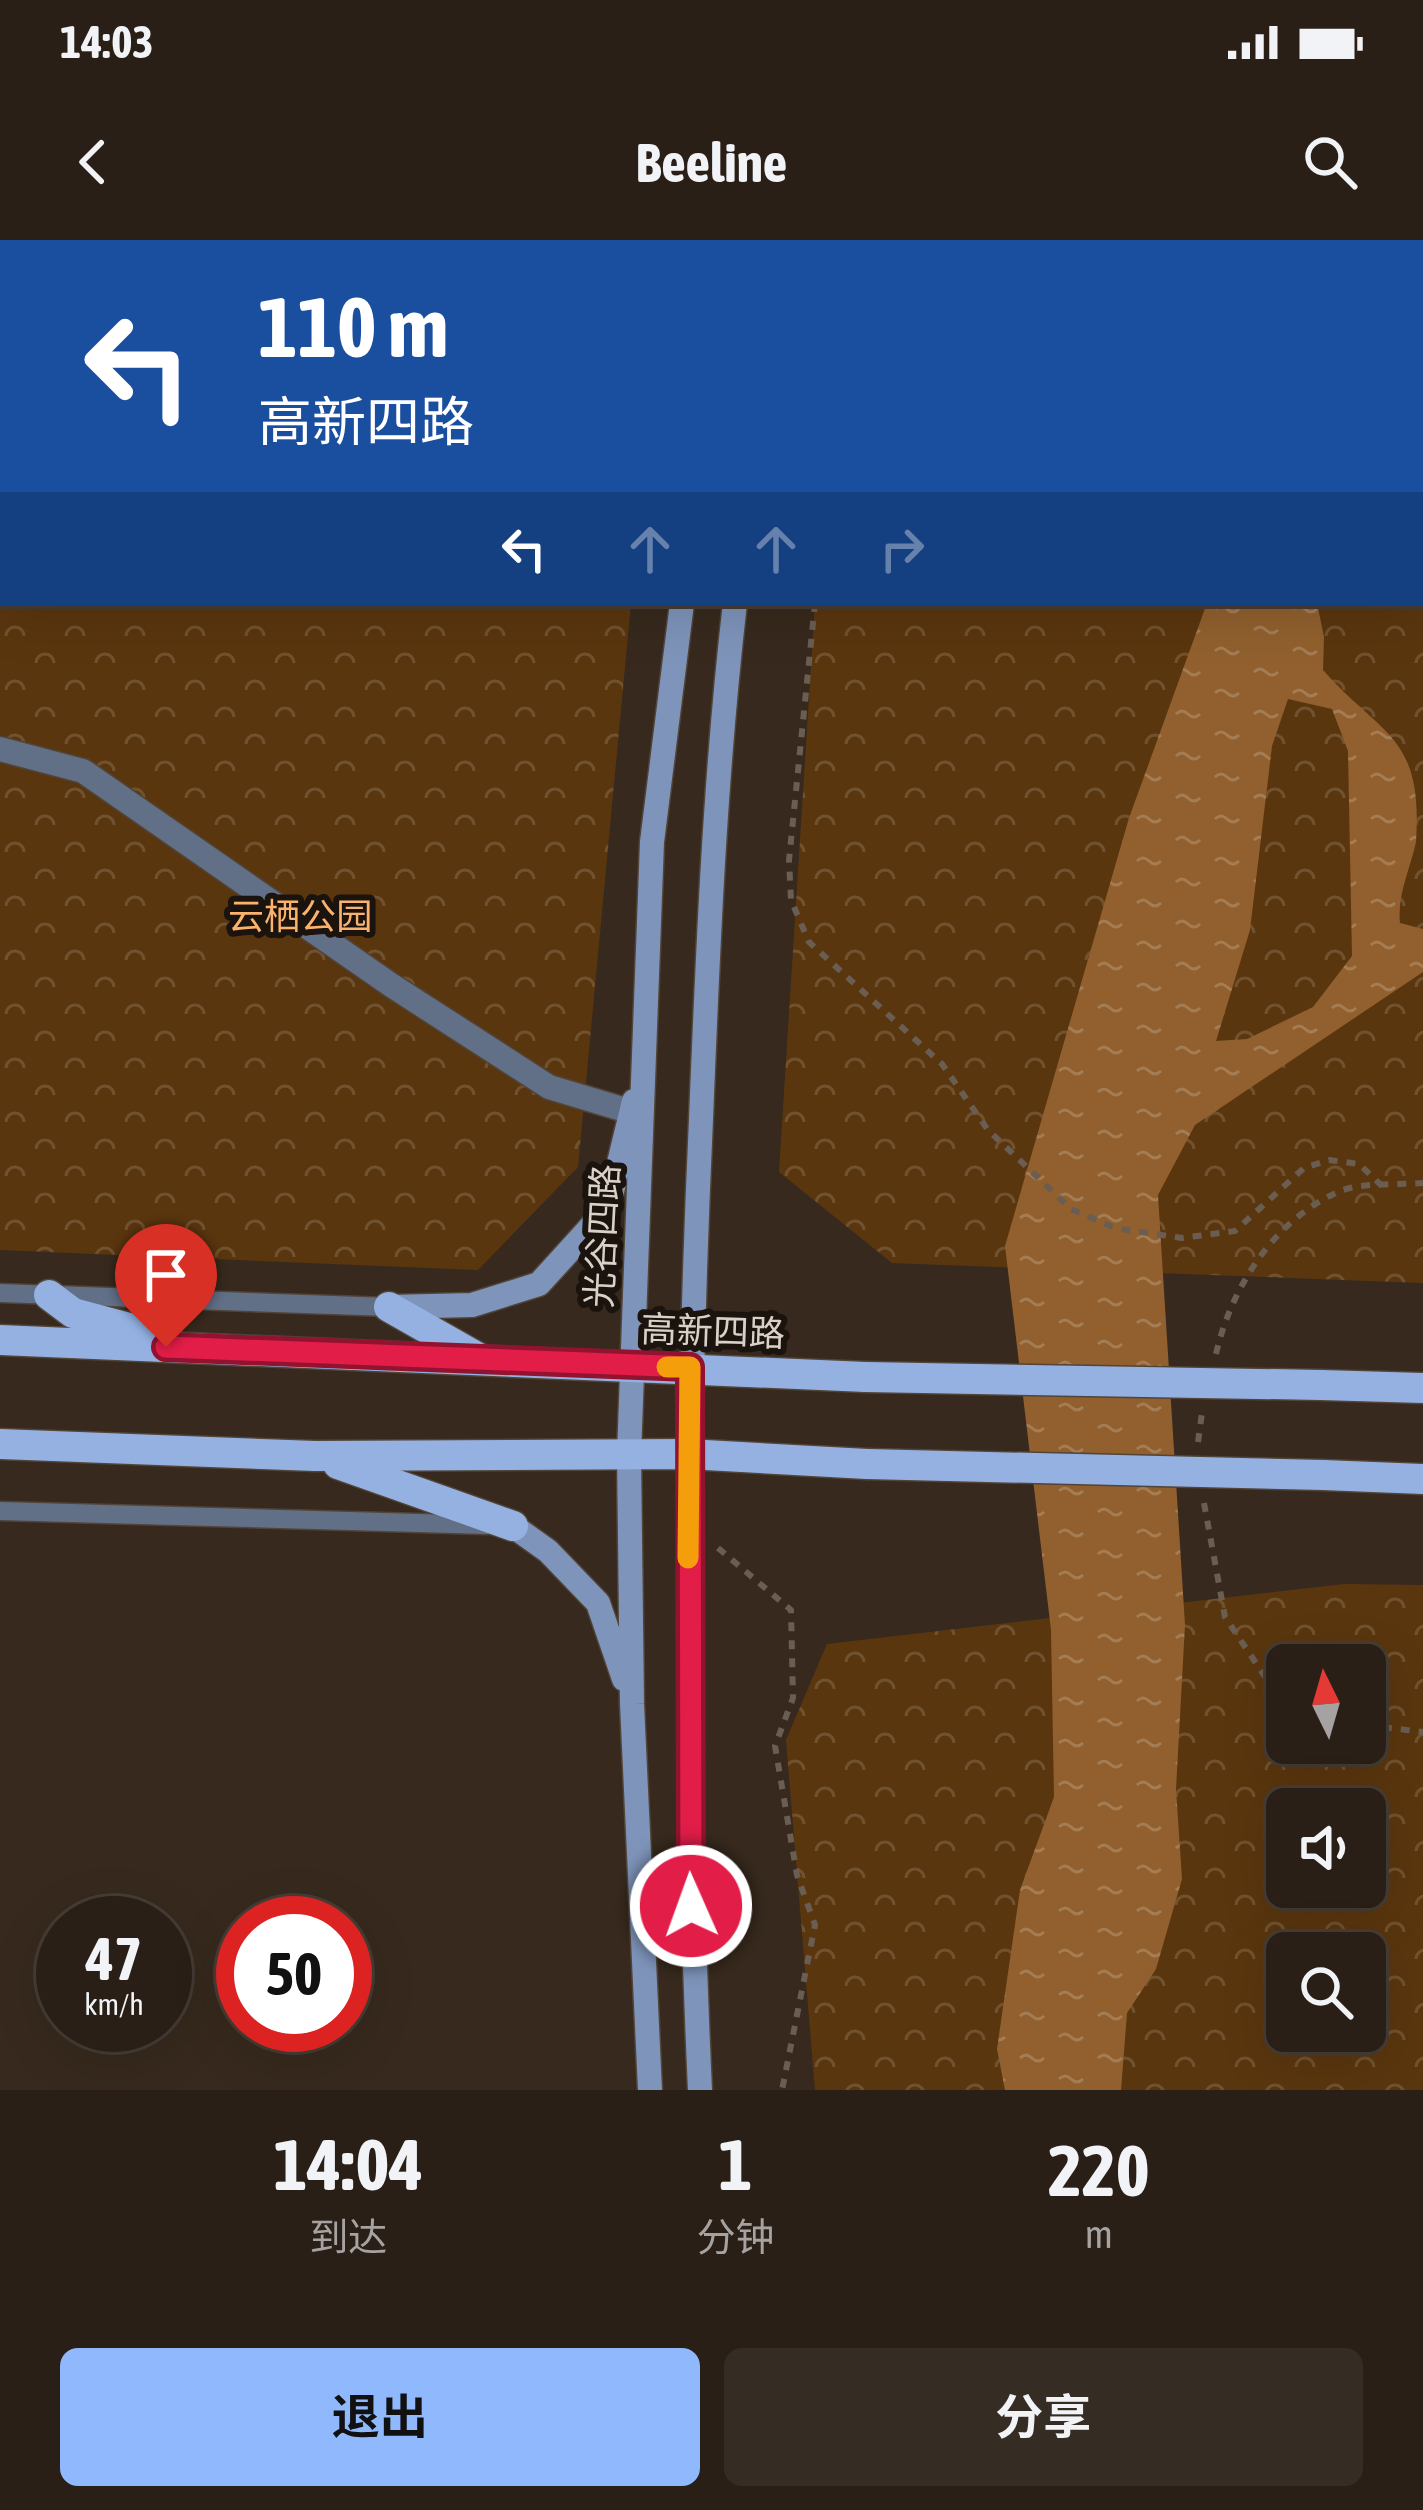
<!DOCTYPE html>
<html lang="zh">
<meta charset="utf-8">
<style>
body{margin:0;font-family:"Asap Condensed","Noto Sans SC",sans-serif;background:#352c23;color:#f1f3f6;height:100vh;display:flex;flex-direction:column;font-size:45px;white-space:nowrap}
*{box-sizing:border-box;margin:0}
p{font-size:39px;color:#a5a2a1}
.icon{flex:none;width:66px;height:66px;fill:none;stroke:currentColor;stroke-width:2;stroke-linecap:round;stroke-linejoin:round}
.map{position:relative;height:1850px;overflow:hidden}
.details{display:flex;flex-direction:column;background:#291f16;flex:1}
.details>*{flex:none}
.guide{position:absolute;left:0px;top:0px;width:1425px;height:366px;box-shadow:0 12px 48px #0002,0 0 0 3px #453d35;background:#1a4fa0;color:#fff;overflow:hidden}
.needle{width:78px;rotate:355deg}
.buttons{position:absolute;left:1266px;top:1404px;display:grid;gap:24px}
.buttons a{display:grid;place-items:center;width:120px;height:120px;border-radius:18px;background:#291f16;box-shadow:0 12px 48px #0002,0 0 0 3px #453d35;font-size:60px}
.speed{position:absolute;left:36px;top:1656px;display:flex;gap:24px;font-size:60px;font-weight:700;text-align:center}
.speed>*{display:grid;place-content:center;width:156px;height:156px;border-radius:50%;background:#291f16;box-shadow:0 12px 48px #0002,0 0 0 3px #453d35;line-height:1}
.speed small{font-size:30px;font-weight:400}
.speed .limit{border:18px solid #d22;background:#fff;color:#111}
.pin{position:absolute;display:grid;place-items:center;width:102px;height:102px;color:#fff;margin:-123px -51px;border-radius:50% 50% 50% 0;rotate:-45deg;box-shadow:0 0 12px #0007}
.pin .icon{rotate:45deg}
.me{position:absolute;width:132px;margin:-66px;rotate:358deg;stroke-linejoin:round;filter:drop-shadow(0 0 9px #0008)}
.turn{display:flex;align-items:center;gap:42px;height:252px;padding:0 60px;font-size:54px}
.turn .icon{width:156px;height:156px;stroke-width:2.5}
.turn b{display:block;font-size:84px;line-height:102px}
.lanes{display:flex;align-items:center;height:114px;padding:0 60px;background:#0003;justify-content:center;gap:60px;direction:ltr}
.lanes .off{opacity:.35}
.eta{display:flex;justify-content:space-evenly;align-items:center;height:204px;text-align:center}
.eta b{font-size:72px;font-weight:700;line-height:84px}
.action{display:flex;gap:24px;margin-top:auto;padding:24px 60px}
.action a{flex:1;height:138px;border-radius:18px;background:#90b8fd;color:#111;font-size:48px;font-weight:700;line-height:138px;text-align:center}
.action a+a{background:#352c23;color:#f1f3f6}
.status{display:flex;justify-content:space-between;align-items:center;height:84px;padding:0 60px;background:#291f16;direction:ltr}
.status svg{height:33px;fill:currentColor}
header{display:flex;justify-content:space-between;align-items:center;height:156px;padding:0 60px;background:#291f16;font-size:54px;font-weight:700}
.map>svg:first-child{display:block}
</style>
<div class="status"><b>14:03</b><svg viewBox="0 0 49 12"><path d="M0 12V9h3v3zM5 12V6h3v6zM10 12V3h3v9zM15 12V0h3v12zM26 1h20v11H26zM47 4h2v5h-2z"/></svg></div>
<header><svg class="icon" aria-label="back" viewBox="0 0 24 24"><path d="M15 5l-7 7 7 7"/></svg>Beeline<svg class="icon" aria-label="search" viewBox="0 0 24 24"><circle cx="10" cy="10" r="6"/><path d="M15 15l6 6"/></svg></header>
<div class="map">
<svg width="1423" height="1850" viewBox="0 0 1423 1850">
<defs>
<pattern id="park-crowns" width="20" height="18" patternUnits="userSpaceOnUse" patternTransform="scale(3)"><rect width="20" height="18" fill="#5a360e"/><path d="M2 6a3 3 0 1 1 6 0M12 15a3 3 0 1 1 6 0" fill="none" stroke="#715230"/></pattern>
<pattern id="water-ripples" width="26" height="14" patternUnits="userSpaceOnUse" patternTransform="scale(3)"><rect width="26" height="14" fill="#91602e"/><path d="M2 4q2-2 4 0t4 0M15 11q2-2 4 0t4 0" fill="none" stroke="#a57d54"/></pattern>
</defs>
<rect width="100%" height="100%" fill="#37291d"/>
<g fill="url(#park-crowns)" fill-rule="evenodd">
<path d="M 0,0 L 665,0 L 3,3 L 3,363 L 631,363 L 578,927 L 478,1030 L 0,1010 Z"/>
<path d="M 878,0 L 1423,0 L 1423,1043 L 892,1023 L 779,932 L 815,363 L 1422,363 L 1422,3 Z"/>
<path d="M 1344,1344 L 1423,1345 L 1423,1850 L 815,1850 L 786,1500 L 827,1404 ZM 1287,1425 L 1365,1425 L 1365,1503 L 1287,1503 ZM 1287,1569 L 1365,1569 L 1365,1647 L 1287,1647 ZM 1287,1713 L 1365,1713 L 1365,1791 L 1287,1791 Z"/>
</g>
<path fill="url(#water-ripples)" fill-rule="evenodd" d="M 1207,363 L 1317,363 L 1324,397 L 1323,430 C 1382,497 1423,494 1416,602 C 1410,630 1397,654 1400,683 L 1423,689 L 1423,732 L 1195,885 L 1158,955 L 1185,1385 L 1176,1549 L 1182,1639 L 1156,1729 L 1127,1773 L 1121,1850 L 1005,1850 L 997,1809 L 1020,1650 L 1054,1557 L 1051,1390 L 1005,1006 L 1129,578 ZM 1288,459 L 1332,469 L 1348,511 L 1352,716 L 1313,767 L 1247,799 L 1216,801 L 1250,690 L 1272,506 Z"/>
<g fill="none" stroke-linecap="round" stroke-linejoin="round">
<g stroke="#514438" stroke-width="21">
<g id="service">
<path d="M 0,1053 L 389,1067"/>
<path d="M 0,1271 L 487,1285"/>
</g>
</g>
<g stroke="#514438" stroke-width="27">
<path id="minor" d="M 0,509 L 83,531 L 391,745 L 549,847 L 632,872"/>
</g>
<g stroke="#514438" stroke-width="27">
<g id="secondary">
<path d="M 727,3 L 727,0"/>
<path d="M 778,3 L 778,0"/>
<path d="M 389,1067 L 472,1065 L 539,1044 L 608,968 L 634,861"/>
<path d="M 513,1286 L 548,1311 L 598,1363 L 624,1439"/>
<path d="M 650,1850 L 632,1464 L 629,1214 L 652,602 L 682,363"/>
<path d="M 700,1850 C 685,1526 686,1203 701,879 C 708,706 715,535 735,363"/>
</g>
</g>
<g stroke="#514438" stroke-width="33">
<g id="primary">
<path d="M 49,1055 L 73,1073 L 155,1095"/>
<path d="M 389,1067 L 477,1117"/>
<path d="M 0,1100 L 866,1137"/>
<path d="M 1321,1145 L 1423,1148"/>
<path d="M 0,1204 L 315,1216 L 687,1214 L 867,1224"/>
<path d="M 338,1224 L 513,1286"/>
<path d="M 1323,1235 L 1423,1239"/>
</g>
</g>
<g stroke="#6a5e53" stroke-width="6" stroke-dasharray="9 9" stroke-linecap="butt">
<path d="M 1065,0 L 1065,3"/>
<path d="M 815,363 L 789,620 L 791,660 L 809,702 L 942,824 L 988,890 L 1071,969 L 1115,988 L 1182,998 L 1235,991 L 1304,928 L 1329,920 L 1359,924 L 1382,946"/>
<path d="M 1216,1114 C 1231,1048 1274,980 1338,952 C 1360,942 1398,945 1423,943"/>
<path d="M 1198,1202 L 1202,1173"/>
<path d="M 1204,1263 L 1225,1377 L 1278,1456 L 1287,1460"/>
<path d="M 718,1308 L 791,1370 L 793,1458 L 775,1506 L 797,1635 L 815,1685 L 782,1850"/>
<path d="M 1365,1485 L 1423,1492"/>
</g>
<use href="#service" stroke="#616f87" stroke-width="18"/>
<use href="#minor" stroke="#616f87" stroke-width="24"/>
<use href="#secondary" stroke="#7e94ba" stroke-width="24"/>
<use href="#primary" stroke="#94b1e2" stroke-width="30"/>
<g stroke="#514438" stroke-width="33" stroke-linecap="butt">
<g id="primary-bridge">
<path d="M 866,1137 L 1321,1145"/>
<path d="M 867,1224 L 1323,1235"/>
</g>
</g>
<use href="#primary-bridge" stroke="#94b1e2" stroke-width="30"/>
</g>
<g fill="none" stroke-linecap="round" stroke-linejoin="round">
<g stroke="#92132f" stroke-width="30">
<path id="route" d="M 166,1107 L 690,1127 L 691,1666"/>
</g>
<use href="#route" stroke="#e11d48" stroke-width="21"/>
<path stroke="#f59e0b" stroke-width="21" d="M 667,1127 L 690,1127 L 688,1318"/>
</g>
<g text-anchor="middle" stroke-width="12" stroke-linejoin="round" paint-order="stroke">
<g font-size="36" fill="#fab26c" stroke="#1a130e">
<text x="300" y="689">云栖公园</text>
</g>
<g font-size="36" fill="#d9d0c8" stroke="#1a130e">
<text transform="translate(602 996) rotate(-87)" y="13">光谷四路</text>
<text transform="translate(713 1091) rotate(2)" y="13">高新四路</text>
</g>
</g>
</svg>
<div class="buttons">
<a><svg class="needle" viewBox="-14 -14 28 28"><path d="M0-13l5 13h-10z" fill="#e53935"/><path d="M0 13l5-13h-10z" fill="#a5a2a1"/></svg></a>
<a><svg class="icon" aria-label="sound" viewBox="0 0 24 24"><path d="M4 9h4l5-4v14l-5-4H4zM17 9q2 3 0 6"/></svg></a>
<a><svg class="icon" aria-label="search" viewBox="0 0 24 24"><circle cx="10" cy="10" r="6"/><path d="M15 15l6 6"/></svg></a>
</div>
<div class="speed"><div>47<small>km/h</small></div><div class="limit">50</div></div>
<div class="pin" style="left:166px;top:1107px;background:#d93025"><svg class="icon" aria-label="arrive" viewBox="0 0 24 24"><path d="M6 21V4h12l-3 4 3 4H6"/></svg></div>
<svg class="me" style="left:691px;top:1666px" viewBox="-20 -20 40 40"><circle r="17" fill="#e11d48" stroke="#fff" stroke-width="3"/><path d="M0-11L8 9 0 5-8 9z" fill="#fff"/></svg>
<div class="guide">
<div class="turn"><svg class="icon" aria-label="left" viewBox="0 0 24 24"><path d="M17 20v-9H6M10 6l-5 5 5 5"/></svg><div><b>110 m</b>高新四路</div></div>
<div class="lanes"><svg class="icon" aria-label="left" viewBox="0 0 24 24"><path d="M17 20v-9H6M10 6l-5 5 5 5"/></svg><svg class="icon off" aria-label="ahead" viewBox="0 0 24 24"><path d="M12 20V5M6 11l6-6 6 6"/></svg><svg class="icon off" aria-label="ahead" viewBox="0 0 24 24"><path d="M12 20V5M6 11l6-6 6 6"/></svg><svg class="icon off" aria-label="right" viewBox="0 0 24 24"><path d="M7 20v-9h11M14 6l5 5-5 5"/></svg></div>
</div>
</div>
<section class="details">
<div class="eta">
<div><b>14:04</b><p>到达</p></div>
<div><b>1</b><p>分钟</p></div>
<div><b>220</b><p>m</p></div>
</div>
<div class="action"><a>退出</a><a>分享</a></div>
</section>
